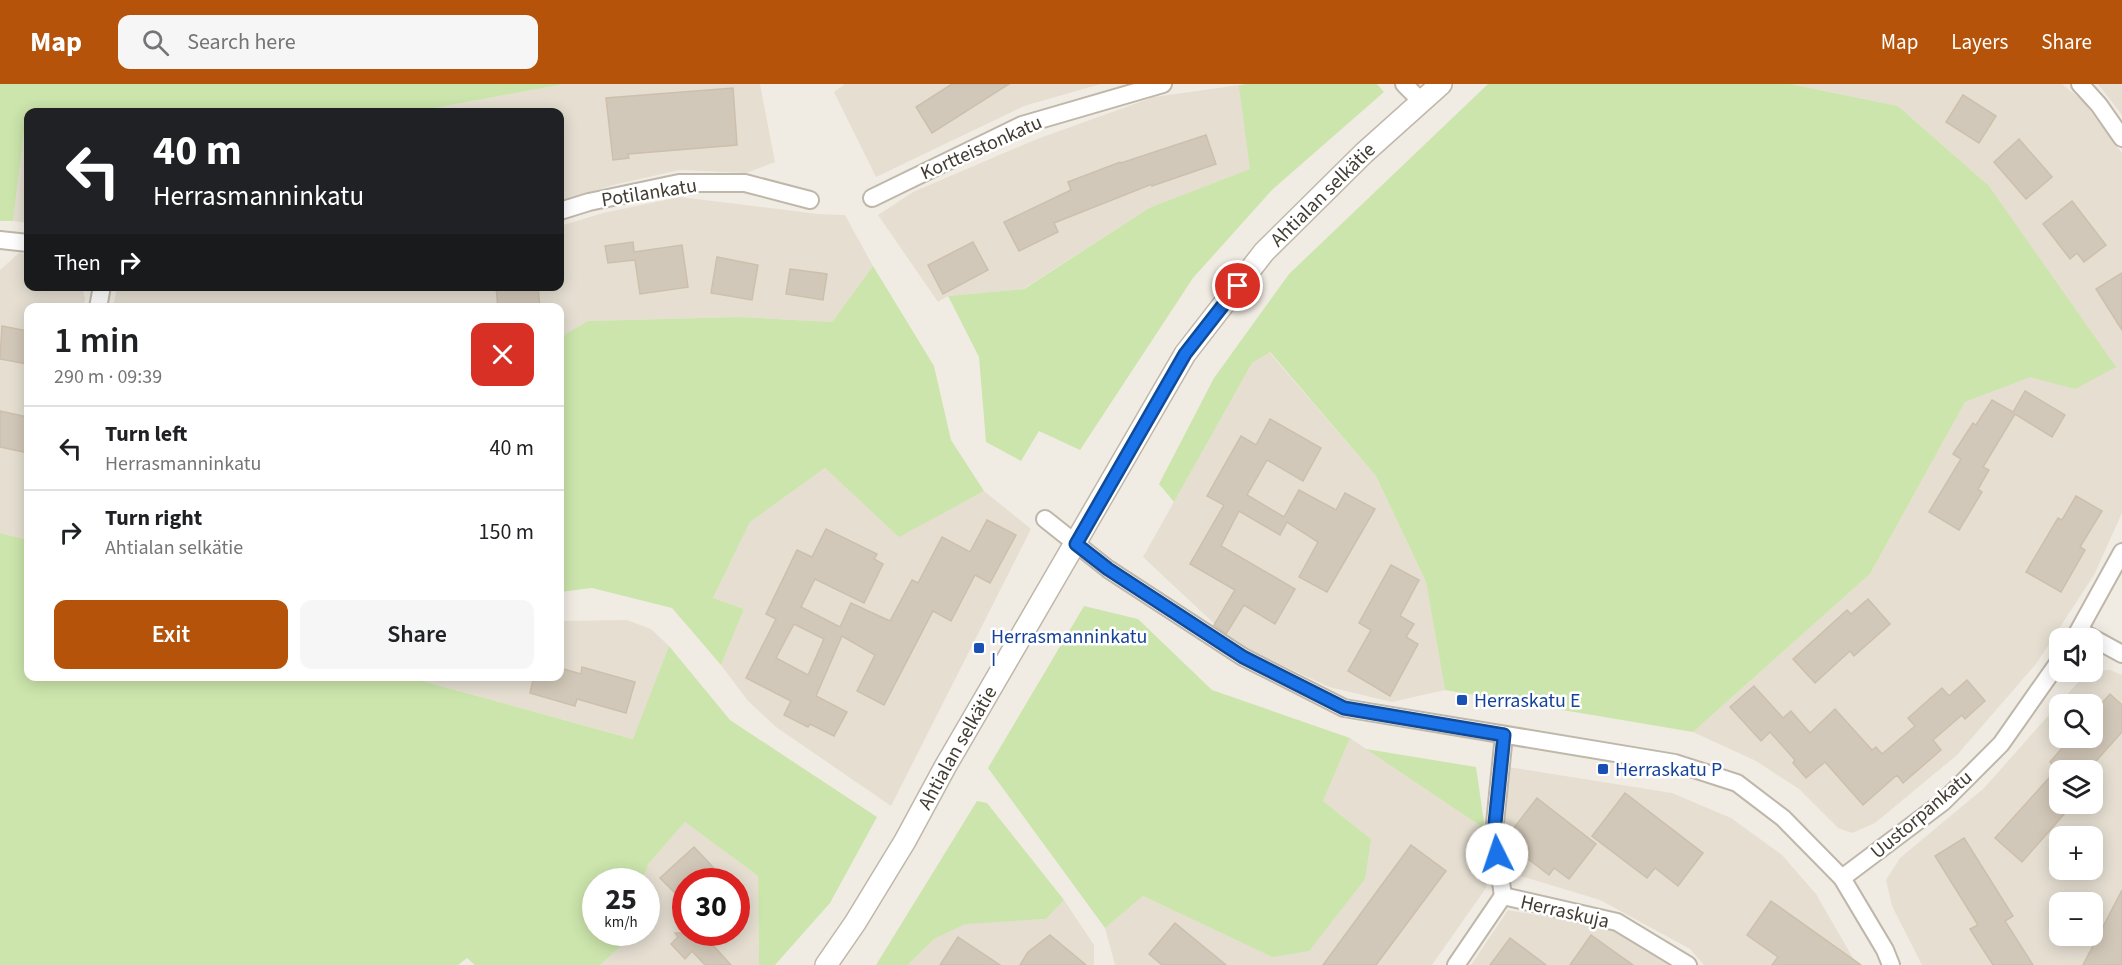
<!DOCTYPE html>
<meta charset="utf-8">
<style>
body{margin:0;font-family:"Source Sans 3",sans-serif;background:#f6f6f6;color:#202124;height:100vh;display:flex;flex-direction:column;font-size:22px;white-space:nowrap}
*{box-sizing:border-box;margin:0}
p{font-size:20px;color:#757577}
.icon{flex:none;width:33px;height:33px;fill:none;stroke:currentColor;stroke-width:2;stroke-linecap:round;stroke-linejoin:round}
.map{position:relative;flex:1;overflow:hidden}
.panel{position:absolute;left:24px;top:219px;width:540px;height:378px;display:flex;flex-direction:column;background:#fff;border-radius:12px;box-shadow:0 3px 15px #0003}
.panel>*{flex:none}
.top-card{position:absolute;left:24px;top:24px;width:540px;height:183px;border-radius:12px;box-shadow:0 3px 15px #0003;background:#202124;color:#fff;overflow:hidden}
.controls{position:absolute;left:2049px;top:544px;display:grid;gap:12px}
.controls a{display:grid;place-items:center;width:54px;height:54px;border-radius:12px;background:#fff;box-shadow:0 3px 15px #0003;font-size:30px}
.speed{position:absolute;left:582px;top:784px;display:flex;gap:12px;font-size:30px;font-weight:700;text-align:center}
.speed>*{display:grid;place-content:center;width:78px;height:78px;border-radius:50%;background:#fff;box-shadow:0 3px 15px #0003;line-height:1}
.speed small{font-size:15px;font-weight:400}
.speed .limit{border:9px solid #d22;background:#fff;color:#111}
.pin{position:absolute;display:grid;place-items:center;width:51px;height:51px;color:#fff;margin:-26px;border:3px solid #fff;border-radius:50%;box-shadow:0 2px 6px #0007}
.me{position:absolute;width:66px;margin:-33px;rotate:356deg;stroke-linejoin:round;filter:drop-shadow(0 0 4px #0008)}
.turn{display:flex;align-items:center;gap:21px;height:126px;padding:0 30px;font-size:27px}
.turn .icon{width:78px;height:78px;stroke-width:2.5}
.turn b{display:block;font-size:42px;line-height:51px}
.then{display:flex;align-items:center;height:57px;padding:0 30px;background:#0003;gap:12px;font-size:22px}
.round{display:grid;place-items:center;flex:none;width:63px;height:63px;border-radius:12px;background:#f6f6f6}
.headline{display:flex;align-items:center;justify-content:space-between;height:102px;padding:0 30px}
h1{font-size:36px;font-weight:600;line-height:45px}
.primary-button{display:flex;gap:12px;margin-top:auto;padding:12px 30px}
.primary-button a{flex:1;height:69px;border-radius:12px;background:#b45309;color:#fff;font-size:24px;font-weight:600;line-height:69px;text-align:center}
.primary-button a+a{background:#f6f6f6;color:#202124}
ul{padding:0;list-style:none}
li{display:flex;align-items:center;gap:18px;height:84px;padding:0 30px;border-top:2px solid #e0e0e0}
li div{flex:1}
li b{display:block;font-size:22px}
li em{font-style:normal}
header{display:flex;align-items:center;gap:36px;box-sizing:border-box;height:84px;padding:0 30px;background:#b45309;color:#fff}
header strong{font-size:28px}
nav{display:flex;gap:33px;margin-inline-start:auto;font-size:21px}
.search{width:420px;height:54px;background:#f6f6f6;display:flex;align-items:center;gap:15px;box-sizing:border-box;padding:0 21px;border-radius:12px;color:#757577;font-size:22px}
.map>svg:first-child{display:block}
</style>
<header>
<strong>Map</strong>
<div class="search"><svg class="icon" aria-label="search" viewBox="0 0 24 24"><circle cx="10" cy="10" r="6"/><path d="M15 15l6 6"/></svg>Search here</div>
<nav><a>Map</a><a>Layers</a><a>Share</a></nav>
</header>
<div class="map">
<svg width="2122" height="881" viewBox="0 0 2122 881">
<rect width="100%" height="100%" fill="#f1ece3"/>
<g fill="#e5ded1" fill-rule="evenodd">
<path d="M 564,0 L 760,0 L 775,78 L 746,89 L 680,86 L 617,100 L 560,117 L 560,28 L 414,28 Z"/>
<path d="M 845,0 L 1101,0 L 1024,22 L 876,93 L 834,8 Z"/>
<path d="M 1246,0 L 1251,85 L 1149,124 L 1023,205 L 948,212 L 938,218 L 878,131 L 913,108 L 1037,55 L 1154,13 Z"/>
<path d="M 1790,0 L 2062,0 L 2082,16 L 2122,69 L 2122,429 L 2094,491 L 2036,580 L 1957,671 L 1875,739 L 1852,749 L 1838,744 L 1799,705 L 1756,677 L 1693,648 L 1870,490 L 1965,318 L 2030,292 L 2075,305 L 1988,101 L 1898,22 Z"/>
<path d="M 2098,0 L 2122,0 L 2122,31 Z"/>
<path d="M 25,40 L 28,40 L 28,139 L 13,137 Z"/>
<path d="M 680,113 L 818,130 L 845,131 L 873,182 L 832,238 L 739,233 L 588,237 L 560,253 L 560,224 L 113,224 L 117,202 L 560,202 L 560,142 L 603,129 Z"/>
<path d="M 19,169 L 28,171 L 28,202 L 82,203 L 85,214 L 84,223 L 28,224 L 28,456 L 0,449 L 0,186 Z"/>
<path d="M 1269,268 L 1376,392 L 1426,498 L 1445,606 L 1392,618 L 1329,603 L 1235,559 L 1143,473 L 1252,279 Z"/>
<path d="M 825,384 L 899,452 L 984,407 L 1031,445 L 891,722 L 776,643 L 748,617 L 721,581 L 744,525 L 713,514 L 750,438 Z"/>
<path d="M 627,536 L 651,545 L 669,562 L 634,655 L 408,593 L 560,592 L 560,537 Z"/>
<path d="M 2110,586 L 2122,591 L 2122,881 L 1922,881 L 1892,822 L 1886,796 L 1900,774 L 1984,704 L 2081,595 L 2093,587 ZM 2060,621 L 2092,621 L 2092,654 L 2060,654 ZM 2060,687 L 2092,687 L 2092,720 L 2060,720 ZM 2060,753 L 2092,753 L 2092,786 L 2060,786 ZM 2060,819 L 2092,819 L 2092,852 L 2060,852 Z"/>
<path d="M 1350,654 L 1485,745 L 1486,804 L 1432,881 L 1115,881 L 1105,844 L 1143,812 L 1272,873 L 1371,755 L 1323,717 Z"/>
<path d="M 1508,683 L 1672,709 L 1731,734 L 1782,771 L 1816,810 L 1857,881 L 1704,881 L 1690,865 L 1600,816 L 1514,790 L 1503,761 Z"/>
<path d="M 685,738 L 758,792 L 759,881 L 600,881 L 621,862 L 625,849 L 646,849 L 646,798 L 642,798 L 649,779 ZM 686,798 L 736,798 L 736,849 L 686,849 Z"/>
<path d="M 1064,816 L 1094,861 L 1094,881 L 908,881 L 934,855 L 965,839 L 1046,835 Z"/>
<path d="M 1508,826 L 1611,844 L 1668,881 L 1471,881 Z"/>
</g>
<g fill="#cce5ac">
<path d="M 0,0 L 564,0 L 414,28 L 28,28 L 28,40 L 25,40 L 13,137 L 0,137 Z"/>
<path d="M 1246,0 L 1377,0 L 1384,8 L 1273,105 L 1193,194 L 1080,366 L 1039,347 L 1021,377 L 986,358 L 979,273 L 948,212 L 1024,205 L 1149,124 L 1250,85 L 1239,2 Z"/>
<path d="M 1488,0 L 1790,0 L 1898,22 L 1988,101 L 2116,283 L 2075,305 L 2030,293 L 1965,318 L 1870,490 L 1693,648 L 1445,606 L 1426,498 L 1376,392 L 1270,268 L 1252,279 L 1174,418 L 1159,400 L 1214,294 L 1289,190 Z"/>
<path d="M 873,182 L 934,282 L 951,356 L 984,407 L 899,453 L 825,384 L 750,438 L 713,514 L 744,525 L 721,581 L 672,524 L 592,504 L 560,508 L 560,253 L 588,237 L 739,233 L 832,238 Z"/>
<path d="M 0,449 L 28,456 L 28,592 L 408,593 L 633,655 L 669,562 L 730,636 L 877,733 L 830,819 L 775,881 L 759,881 L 758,792 L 685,738 L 649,779 L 642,798 L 596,798 L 596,849 L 625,849 L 621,862 L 600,881 L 475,881 L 467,874 L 458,881 L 0,881 Z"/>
<path d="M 1084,522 L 1138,535 L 1212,606 L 1350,654 L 1323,717 L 1371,755 L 1365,795 L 1309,867 L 1272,873 L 1143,812 L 1105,844 L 988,684 Z"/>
<path d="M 1366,665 L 1476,683 L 1485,745 Z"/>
<path d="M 977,717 L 987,719 L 1064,816 L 1046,835 L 965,840 L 934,855 L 908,881 L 876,881 Z"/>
</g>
<g fill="#d2c8b9" stroke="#cdbfac" stroke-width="1.5" fill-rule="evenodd">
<path d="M 952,0 L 1009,0 L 932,49 L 916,23 Z"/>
<path d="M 733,4 L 737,61 L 628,70 L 629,74 L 613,76 L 606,14 Z"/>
<path d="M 1963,11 L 1996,32 L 1979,59 L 1946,38 Z"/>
<path d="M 1206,51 L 1216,80 L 1152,102 L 1152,100 L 1054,139 L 1058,148 L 1019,167 L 1004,138 L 1071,106 L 1068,98 L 1120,78 L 1121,79 Z"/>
<path d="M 2019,55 L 2052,93 L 2026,115 L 1994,78 Z"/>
<path d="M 2072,117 L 2106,161 L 2084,178 L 2077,169 L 2070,175 L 2043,140 Z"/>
<path d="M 633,158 L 634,168 L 682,161 L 688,203 L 640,210 L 635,176 L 608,179 L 605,162 Z"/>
<path d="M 973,158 L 988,186 L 943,210 L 928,181 Z"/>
<path d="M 717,173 L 758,181 L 752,216 L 711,209 Z"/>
<path d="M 790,185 L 827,190 L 823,216 L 786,210 Z"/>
<path d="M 2122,189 L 2122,246 L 2096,205 Z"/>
<path d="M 496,202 L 538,202 L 540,224 L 498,224 Z"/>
<path d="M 2,242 L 28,247 L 28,280 L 0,275 Z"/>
<path d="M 2025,307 L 2065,331 L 2052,353 L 2015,330 L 1983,383 L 1989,386 L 1978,405 L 1982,408 L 1959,446 L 1929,428 L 1961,375 L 1953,370 L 1973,339 L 1976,341 L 1992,316 L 2013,328 Z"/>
<path d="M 0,327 L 28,333 L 28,361 L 25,361 L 24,368 L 0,363 Z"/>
<path d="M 1270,335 L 1321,364 L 1303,397 L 1267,376 L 1247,411 L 1284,433 L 1299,406 L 1336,426 L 1345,409 L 1375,425 L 1327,508 L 1299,493 L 1318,458 L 1287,438 L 1280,451 L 1239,427 L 1221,462 L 1295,505 L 1275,540 L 1244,521 L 1226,550 L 1214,541 L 1235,506 L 1190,480 L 1224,421 L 1207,412 L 1241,352 L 1256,361 Z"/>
<path d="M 2076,412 L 2102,427 L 2080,463 L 2085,466 L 2061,508 L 2026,488 L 2058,434 L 2062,436 Z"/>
<path d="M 987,436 L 1016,451 L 990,499 L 975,491 L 951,537 L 933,527 L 884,621 L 857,607 L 875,571 L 842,552 L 816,612 L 847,628 L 834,652 L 810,640 L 808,643 L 784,631 L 791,617 L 746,594 L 776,535 L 766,530 L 797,466 L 812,473 L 826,445 L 877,470 L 874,475 L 883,480 L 864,519 L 815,495 L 801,523 L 840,543 L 851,519 L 890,537 L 912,496 L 918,499 L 942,453 L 970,468 ZM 794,540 L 824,555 L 808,591 L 776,574 Z"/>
<path d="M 1391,481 L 1419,496 L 1400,532 L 1414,540 L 1406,553 L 1418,560 L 1390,612 L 1348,587 L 1371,546 L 1359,539 Z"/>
<path d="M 1868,515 L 1890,540 L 1854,572 L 1850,567 L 1815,599 L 1793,575 L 1847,526 L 1851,530 Z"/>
<path d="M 582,583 L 635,598 L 626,629 L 577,615 L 575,622 L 530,609 L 534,592 L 560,592 L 560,584 L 581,590 Z"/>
<path d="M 1967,596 L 1985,617 L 1965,635 L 1962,631 L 1933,656 L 1941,666 L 1903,699 L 1897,691 L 1863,721 L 1825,678 L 1806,694 L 1793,679 L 1795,676 L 1770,648 L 1761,657 L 1730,623 L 1754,602 L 1783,634 L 1791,627 L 1810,649 L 1835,625 L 1872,666 L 1876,663 L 1882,670 L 1915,642 L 1908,634 L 1942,604 L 1949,612 Z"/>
<path d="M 2110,610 L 2122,621 L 2122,648 L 2087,687 L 2060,687 L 2060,720 L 2073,720 L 2022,778 L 1995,754 L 2057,685 L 2050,678 L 2071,654 L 2092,654 L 2092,630 Z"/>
<path d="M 1625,709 L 1703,769 L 1678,802 L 1655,784 L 1647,794 L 1592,752 Z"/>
<path d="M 1537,714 L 1596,760 L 1569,795 L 1554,784 L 1549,791 L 1523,771 L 1528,765 L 1509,750 Z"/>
<path d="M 1964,754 L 2013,832 L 2005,837 L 2033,881 L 1993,881 L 1970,845 L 1978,841 L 1935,772 Z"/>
<path d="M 1411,761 L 1446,787 L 1376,881 L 1323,881 Z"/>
<path d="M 694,763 L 727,798 L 686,798 L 686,820 L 660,794 Z"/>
<path d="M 2122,806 L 2122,881 L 2083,881 Z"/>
<path d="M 1771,817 L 1861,881 L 1772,881 L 1778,873 L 1747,851 Z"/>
<path d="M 1175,839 L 1226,881 L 1162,881 L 1149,870 Z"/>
<path d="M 675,849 L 718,849 L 709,857 L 731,881 L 705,881 L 692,867 L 685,875 L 671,860 L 678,853 Z"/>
<path d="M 1050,851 L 1086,881 L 1020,881 L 1028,868 Z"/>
<path d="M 1591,851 L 1633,881 L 1570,881 Z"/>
<path d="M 958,853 L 1000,881 L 940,881 Z"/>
<path d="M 1510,854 L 1546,881 L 1490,881 Z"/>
</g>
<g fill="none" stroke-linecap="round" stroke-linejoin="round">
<g stroke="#bfb7a9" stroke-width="20">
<g id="minor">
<path d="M 1404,0 L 1421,17"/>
<path d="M 2080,0 L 2099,21 L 2122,54"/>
<path d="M 872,114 L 1022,41 L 1163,0"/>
<path d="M 560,127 L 589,118 L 679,99 L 745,99 L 810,116"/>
<path d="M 0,156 L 28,159"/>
<path d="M 98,224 L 102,202"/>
<path d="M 1045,435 L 1108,485 L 1243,573 L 1344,624 L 1675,679 L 1737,699 L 1783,734 L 1842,794 L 1885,866 L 1891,881"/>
<path d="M 2080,547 L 2122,570"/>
<path d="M 2074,555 L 2122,468"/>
<path d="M 1842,794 L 1943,718 L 2001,660 L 2060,576"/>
<path d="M 1503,812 L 1617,838 L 1688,881"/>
<path d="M 1503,812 L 1494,749 L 1504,651"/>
<path d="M 1456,881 L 1503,812"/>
</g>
</g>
<g stroke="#bfb7a9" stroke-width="24">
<g id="tertiary">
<path id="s1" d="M 826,881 L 855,839 L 905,757 L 945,683 L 1185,270 L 1264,168 L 1364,69 L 1441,0"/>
</g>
</g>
<use href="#minor" stroke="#fff" stroke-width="16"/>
<use href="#tertiary" stroke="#fff" stroke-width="21"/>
</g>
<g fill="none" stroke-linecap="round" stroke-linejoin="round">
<g stroke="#114b97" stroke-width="15">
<path id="route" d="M 1238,202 L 1185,270 L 1076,460 L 1108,485 L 1243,573 L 1344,624 L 1504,651 L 1494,749 L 1497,770"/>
</g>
<use href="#route" stroke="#1a73e8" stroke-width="10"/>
</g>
<g fill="#1a4fb4" stroke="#fff" stroke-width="2">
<rect x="973" y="558" width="12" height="12" rx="3"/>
<rect x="1456" y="610" width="12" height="12" rx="3"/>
<rect x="1597" y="679" width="12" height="12" rx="3"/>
</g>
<g text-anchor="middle" stroke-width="5" stroke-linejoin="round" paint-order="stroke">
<g font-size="20" fill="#433c33" stroke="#fff">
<text transform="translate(981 63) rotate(-24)" y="7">Kortteistonkatu</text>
<text transform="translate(649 108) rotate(-9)" y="7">Potilankatu</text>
<text dy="7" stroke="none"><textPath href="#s1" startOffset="920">Ahtialan selkätie</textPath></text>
<text dy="7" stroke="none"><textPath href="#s1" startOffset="254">Ahtialan selkätie</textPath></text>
<text transform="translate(1921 730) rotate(-40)" y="7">Uustorpankatu</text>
<text transform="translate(1565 827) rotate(13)" y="7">Herraskuja</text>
</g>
<g font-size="20" fill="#164399" stroke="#fff" text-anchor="start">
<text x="991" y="559">Herrasmanninkatu<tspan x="991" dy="23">I</tspan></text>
<text x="1474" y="623">Herraskatu E</text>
<text x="1615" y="692">Herraskatu P</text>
</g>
</g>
</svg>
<div class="controls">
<a><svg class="icon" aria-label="sound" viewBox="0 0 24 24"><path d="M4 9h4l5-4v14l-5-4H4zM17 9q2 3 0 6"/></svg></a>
<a><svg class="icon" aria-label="search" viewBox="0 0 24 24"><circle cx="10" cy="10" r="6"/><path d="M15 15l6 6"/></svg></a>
<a><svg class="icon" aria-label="layers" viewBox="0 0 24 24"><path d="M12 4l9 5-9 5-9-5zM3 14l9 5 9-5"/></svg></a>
<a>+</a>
<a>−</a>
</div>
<div class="speed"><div>25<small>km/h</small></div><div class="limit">30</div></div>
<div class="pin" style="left:1238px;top:202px;background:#d93025"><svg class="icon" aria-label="arrive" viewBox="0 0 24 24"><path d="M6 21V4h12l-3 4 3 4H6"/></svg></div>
<svg class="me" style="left:1497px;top:770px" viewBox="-20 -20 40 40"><circle r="19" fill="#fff"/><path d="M0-13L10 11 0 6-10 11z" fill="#1a73e8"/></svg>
<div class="top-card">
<div class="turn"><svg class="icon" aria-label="left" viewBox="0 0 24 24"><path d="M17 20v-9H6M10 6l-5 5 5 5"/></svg><div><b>40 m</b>Herrasmanninkatu</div></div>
<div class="then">Then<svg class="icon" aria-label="right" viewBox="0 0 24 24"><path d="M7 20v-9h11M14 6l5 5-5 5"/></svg></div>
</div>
<section class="panel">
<div class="headline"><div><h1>1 min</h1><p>290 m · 09:39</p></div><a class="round" style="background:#d93025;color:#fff"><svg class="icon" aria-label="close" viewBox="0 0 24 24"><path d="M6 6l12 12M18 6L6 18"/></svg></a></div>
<ul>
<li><svg class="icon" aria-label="left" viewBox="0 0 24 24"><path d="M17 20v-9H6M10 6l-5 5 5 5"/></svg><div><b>Turn left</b><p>Herrasmanninkatu</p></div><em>40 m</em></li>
<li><svg class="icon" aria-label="right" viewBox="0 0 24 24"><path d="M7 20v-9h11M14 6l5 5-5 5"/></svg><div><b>Turn right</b><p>Ahtialan selkätie</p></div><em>150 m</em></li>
</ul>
<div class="primary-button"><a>Exit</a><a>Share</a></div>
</section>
</div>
